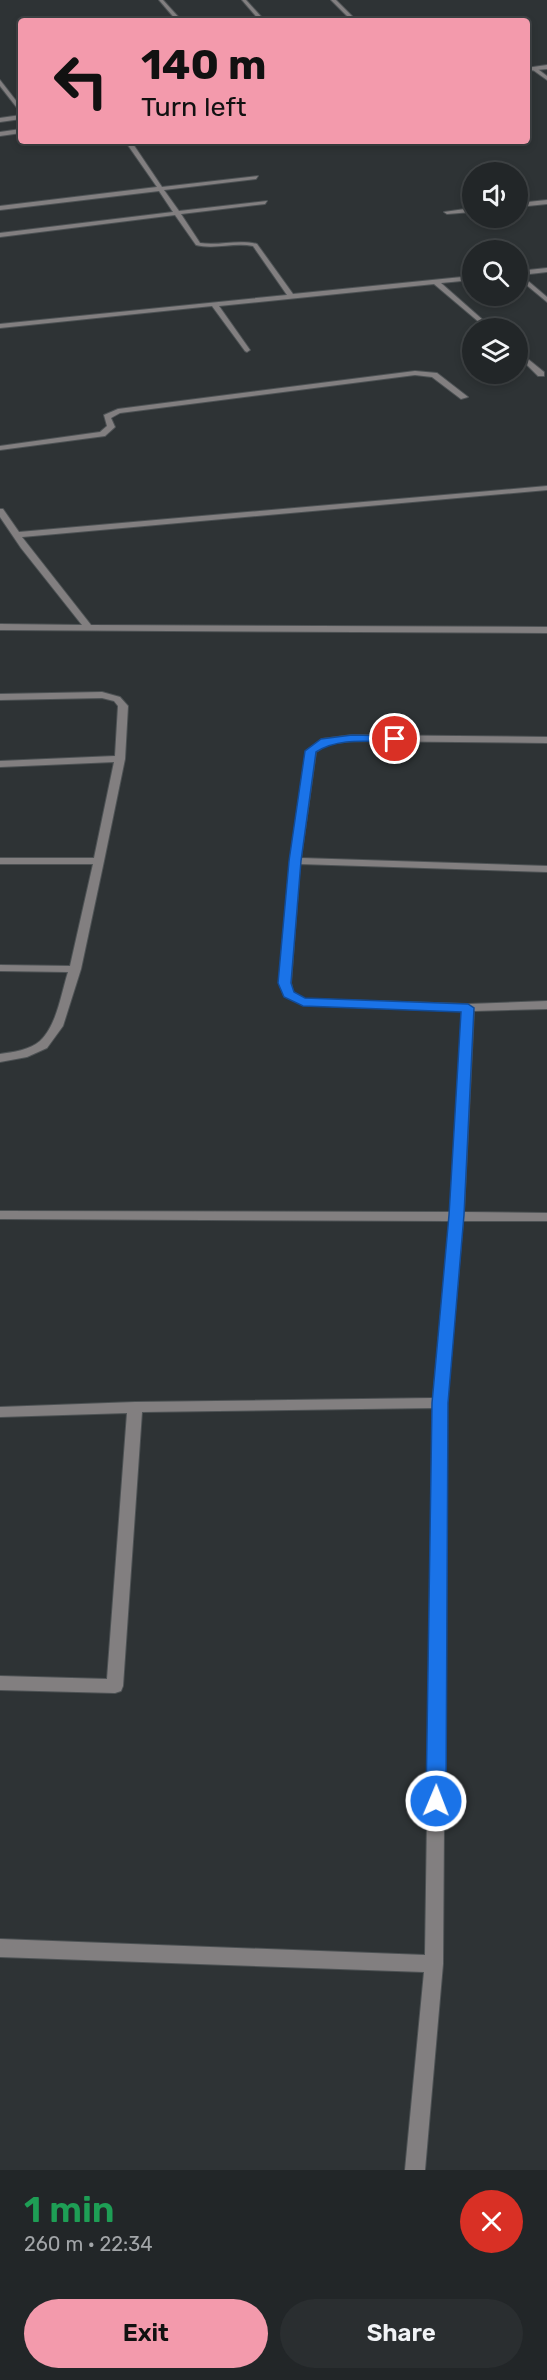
<!DOCTYPE html>
<meta charset="utf-8">
<style>
body{margin:0;font-family:Rubik,sans-serif;background:#2a2e30;color:#f1f3f6;height:100vh;display:flex;flex-direction:column;font-size:22px;white-space:nowrap}
*{box-sizing:border-box;margin:0}
p{font-size:20px;color:#a2a5a8}
.icon{flex:none;width:33px;height:33px;fill:none;stroke:currentColor;stroke-width:2;stroke-linecap:round;stroke-linejoin:round}
.map{position:relative;height:2170px;overflow:hidden}
.drawer{display:flex;flex-direction:column;background:#222628;flex:1}
.drawer>*{flex:none}
.hud{position:absolute;left:18px;top:18px;width:512px;height:126px;border-radius:6px;box-shadow:0 3px 9px #0003,0 0 0 2px #3f4345;background:#f39aac;color:#111;overflow:hidden}
.fabs{position:absolute;left:462px;top:162px;display:grid;gap:12px}
.fabs a{display:grid;place-items:center;width:66px;height:66px;border-radius:50%;background:#222628;box-shadow:0 3px 9px #0003,0 0 0 2px #3f4345;font-size:30px}
.pin{position:absolute;display:grid;place-items:center;width:51px;height:51px;color:#fff;margin:-26px;border:3px solid #fff;border-radius:50%;box-shadow:0 2px 6px #0007}
.me{position:absolute;width:66px;margin:-33px;rotate:1deg;stroke-linejoin:round;filter:drop-shadow(0 0 4px #0008)}
.turn{display:flex;align-items:center;gap:21px;height:126px;padding:0 24px;font-size:27px}
.turn .icon{width:78px;height:78px;stroke-width:2.5}
.turn b{display:block;font-size:42px;line-height:51px}
.round{display:grid;place-items:center;flex:none;width:63px;height:63px;border-radius:32px;background:#2a2e30}
.headline{display:flex;align-items:center;justify-content:space-between;height:102px;padding:0 24px}
h1{font-size:36px;font-weight:600;line-height:45px;color:#1e9e55}
.primary-button{display:flex;gap:12px;margin-top:auto;padding:12px 24px}
.primary-button a{flex:1;height:69px;border-radius:36px;background:#f39aac;color:#111;font-size:24px;font-weight:600;line-height:69px;text-align:center}
.primary-button a+a{background:#2a2e30;color:#f1f3f6}
.map>svg:first-child{display:block}
</style>
<div class="map">
<svg width="547" height="2170" viewBox="0 0 547 2170">
<rect width="100%" height="100%" fill="#2e3335"/>
<g fill="none" stroke-linecap="round" stroke-linejoin="round">
<g stroke="#4d5254" stroke-width="2">
<g id="minor">
<path d="M 159,0 L 163,0 L 182,21 L 177,21 Z"/>
<path d="M 242,0 L 246,0 L 265,21 L 260,21 Z"/>
<path d="M 331,0 L 336,0 L 357,21 L 352,21 Z"/>
<path d="M 535,67 L 547,76 L 547,80 L 533,70 Z"/>
<path d="M 0,80 L 21,107 L 21,113 L 0,86 Z"/>
<path d="M 21,115 L 21,119 L 0,122 L 0,118 Z"/>
<path d="M 125,141 L 131,141 L 162,187 L 258,176 L 256,179 L 164,190 L 179,211 L 267,201 L 265,204 L 181,214 L 200,243 C 219,246 238,239 257,244 L 293,294 L 472,276 L 472,280 L 441,283 L 492,328 L 486,328 L 434,284 L 219,306 L 250,350 L 247,352 L 245,351 L 212,306 L 0,328 L 0,324 L 287,295 L 253,246 C 234,242 215,250 196,245 L 175,215 L 0,237 L 0,233 L 173,212 L 159,191 L 0,210 L 0,206 L 157,187 Z"/>
<path d="M 547,200 L 547,204 L 518,207 L 518,203 Z"/>
<path d="M 472,208 L 472,212 L 447,214 L 444,212 Z"/>
<path d="M 547,268 L 547,272 L 521,275 L 547,297 L 547,302 L 518,278 L 518,271 Z"/>
<path d="M 518,351 L 544,372 L 544,376 L 538,376 L 518,356 Z"/>
<path d="M 415,371 L 437,373 L 468,397 L 461,399 L 432,377 L 415,375 L 120,413 L 111,418 L 115,427 L 105,436 L 0,450 L 0,446 L 100,432 L 107,426 L 104,415 L 118,409 Z"/>
<path d="M 547,486 L 547,490 L 22,537 L 91,625 L 547,627 L 547,633 L 0,630 L 0,624 L 82,625 L 21,548 L 0,517 L 0,509 L 3,509 L 19,532 Z"/>
<path d="M 102,692 L 120,697 L 128,706 L 125,759 L 104,861 L 81,969 L 63,1026 L 47,1048 L 27,1057 L 0,1062 L 0,1054 C 13,1052 30,1050 40,1041 C 57,1025 61,994 68,972 L 0,971 L 0,965 L 70,966 L 93,864 L 0,864 L 0,858 L 94,858 L 114,762 L 0,767 L 0,761 L 115,756 L 118,706 L 114,701 L 102,698 L 0,700 L 0,694 Z"/>
<path d="M 352,735 L 547,737 L 547,743 L 352,741 L 328,744 L 316,752 L 301,858 L 547,866 L 547,872 L 300,864 L 291,983 L 293,992 L 305,999 L 468,1004 L 547,1001 L 547,1009 L 474,1011 L 464,1212 L 547,1213 L 547,1221 L 463,1221 L 447,1403 L 443,1964 L 425,2170 L 405,2170 L 424,1972 L 0,1957 L 0,1939 L 425,1955 L 433,1408 L 142,1412 L 123,1686 L 121,1691 L 115,1693 L 0,1690 L 0,1676 L 107,1679 L 127,1413 L 0,1417 L 0,1407 L 135,1402 L 433,1398 L 450,1221 L 0,1219 L 0,1211 L 451,1212 L 462,1011 L 303,1005 L 284,996 L 279,983 L 290,861 L 306,751 L 322,739 Z"/>
</g>
</g>
<g stroke="#4d5254" stroke-width="2">
<g id="tertiary">
<path d="M 547,65 L 547,69 L 526,71 L 526,68 Z"/>
<path d="M 21,129 L 21,133 L 0,136 L 0,132 Z"/>
</g>
</g>
<use href="#minor" fill="#827f80" fill-rule="evenodd"/>
<use href="#tertiary" fill="#827f80" fill-rule="evenodd"/>
</g>
<path fill="#1a73e8" stroke="#114b97" stroke-width="1.5" d="M 352,735 L 395,736 L 400,739 L 395,742 C 369,742 339,737 316,752 L 301,861 L 291,983 L 294,992 L 305,998 L 468,1004 L 474,1008 L 464,1215 L 448,1403 L 446,1801 L 443,1807 L 436,1809 L 429,1807 L 426,1801 L 432,1403 L 449,1215 L 461,1012 L 303,1006 L 284,997 L 278,983 L 289,861 L 305,751 L 321,739 Z"/>
</svg>
<div class="fabs">
<a><svg class="icon" aria-label="sound" viewBox="0 0 24 24"><path d="M4 9h4l5-4v14l-5-4H4zM17 9q2 3 0 6"/></svg></a>
<a><svg class="icon" aria-label="search" viewBox="0 0 24 24"><circle cx="10" cy="10" r="6"/><path d="M15 15l6 6"/></svg></a>
<a><svg class="icon" aria-label="layers" viewBox="0 0 24 24"><path d="M12 4l9 5-9 5-9-5zM3 14l9 5 9-5"/></svg></a>
</div>
<div class="pin" style="left:395px;top:739px;background:#d93025"><svg class="icon" aria-label="arrive" viewBox="0 0 24 24"><path d="M6 21V4h12l-3 4 3 4H6"/></svg></div>
<svg class="me" style="left:436px;top:1801px" viewBox="-20 -20 40 40"><circle r="17" fill="#1a73e8" stroke="#fff" stroke-width="3"/><path d="M0-11L8 9 0 5-8 9z" fill="#fff"/></svg>
<div class="hud">
<div class="turn"><svg class="icon" aria-label="left" viewBox="0 0 24 24"><path d="M17 20v-9H6M10 6l-5 5 5 5"/></svg><div><b>140 m</b>Turn left</div></div>
</div>
</div>
<section class="drawer">
<div class="headline"><div><h1>1 min</h1><p>260 m · 22:34</p></div><a class="round" style="background:#d93025;color:#fff"><svg class="icon" aria-label="close" viewBox="0 0 24 24"><path d="M6 6l12 12M18 6L6 18"/></svg></a></div>
<div class="primary-button"><a>Exit</a><a>Share</a></div>
</section>
